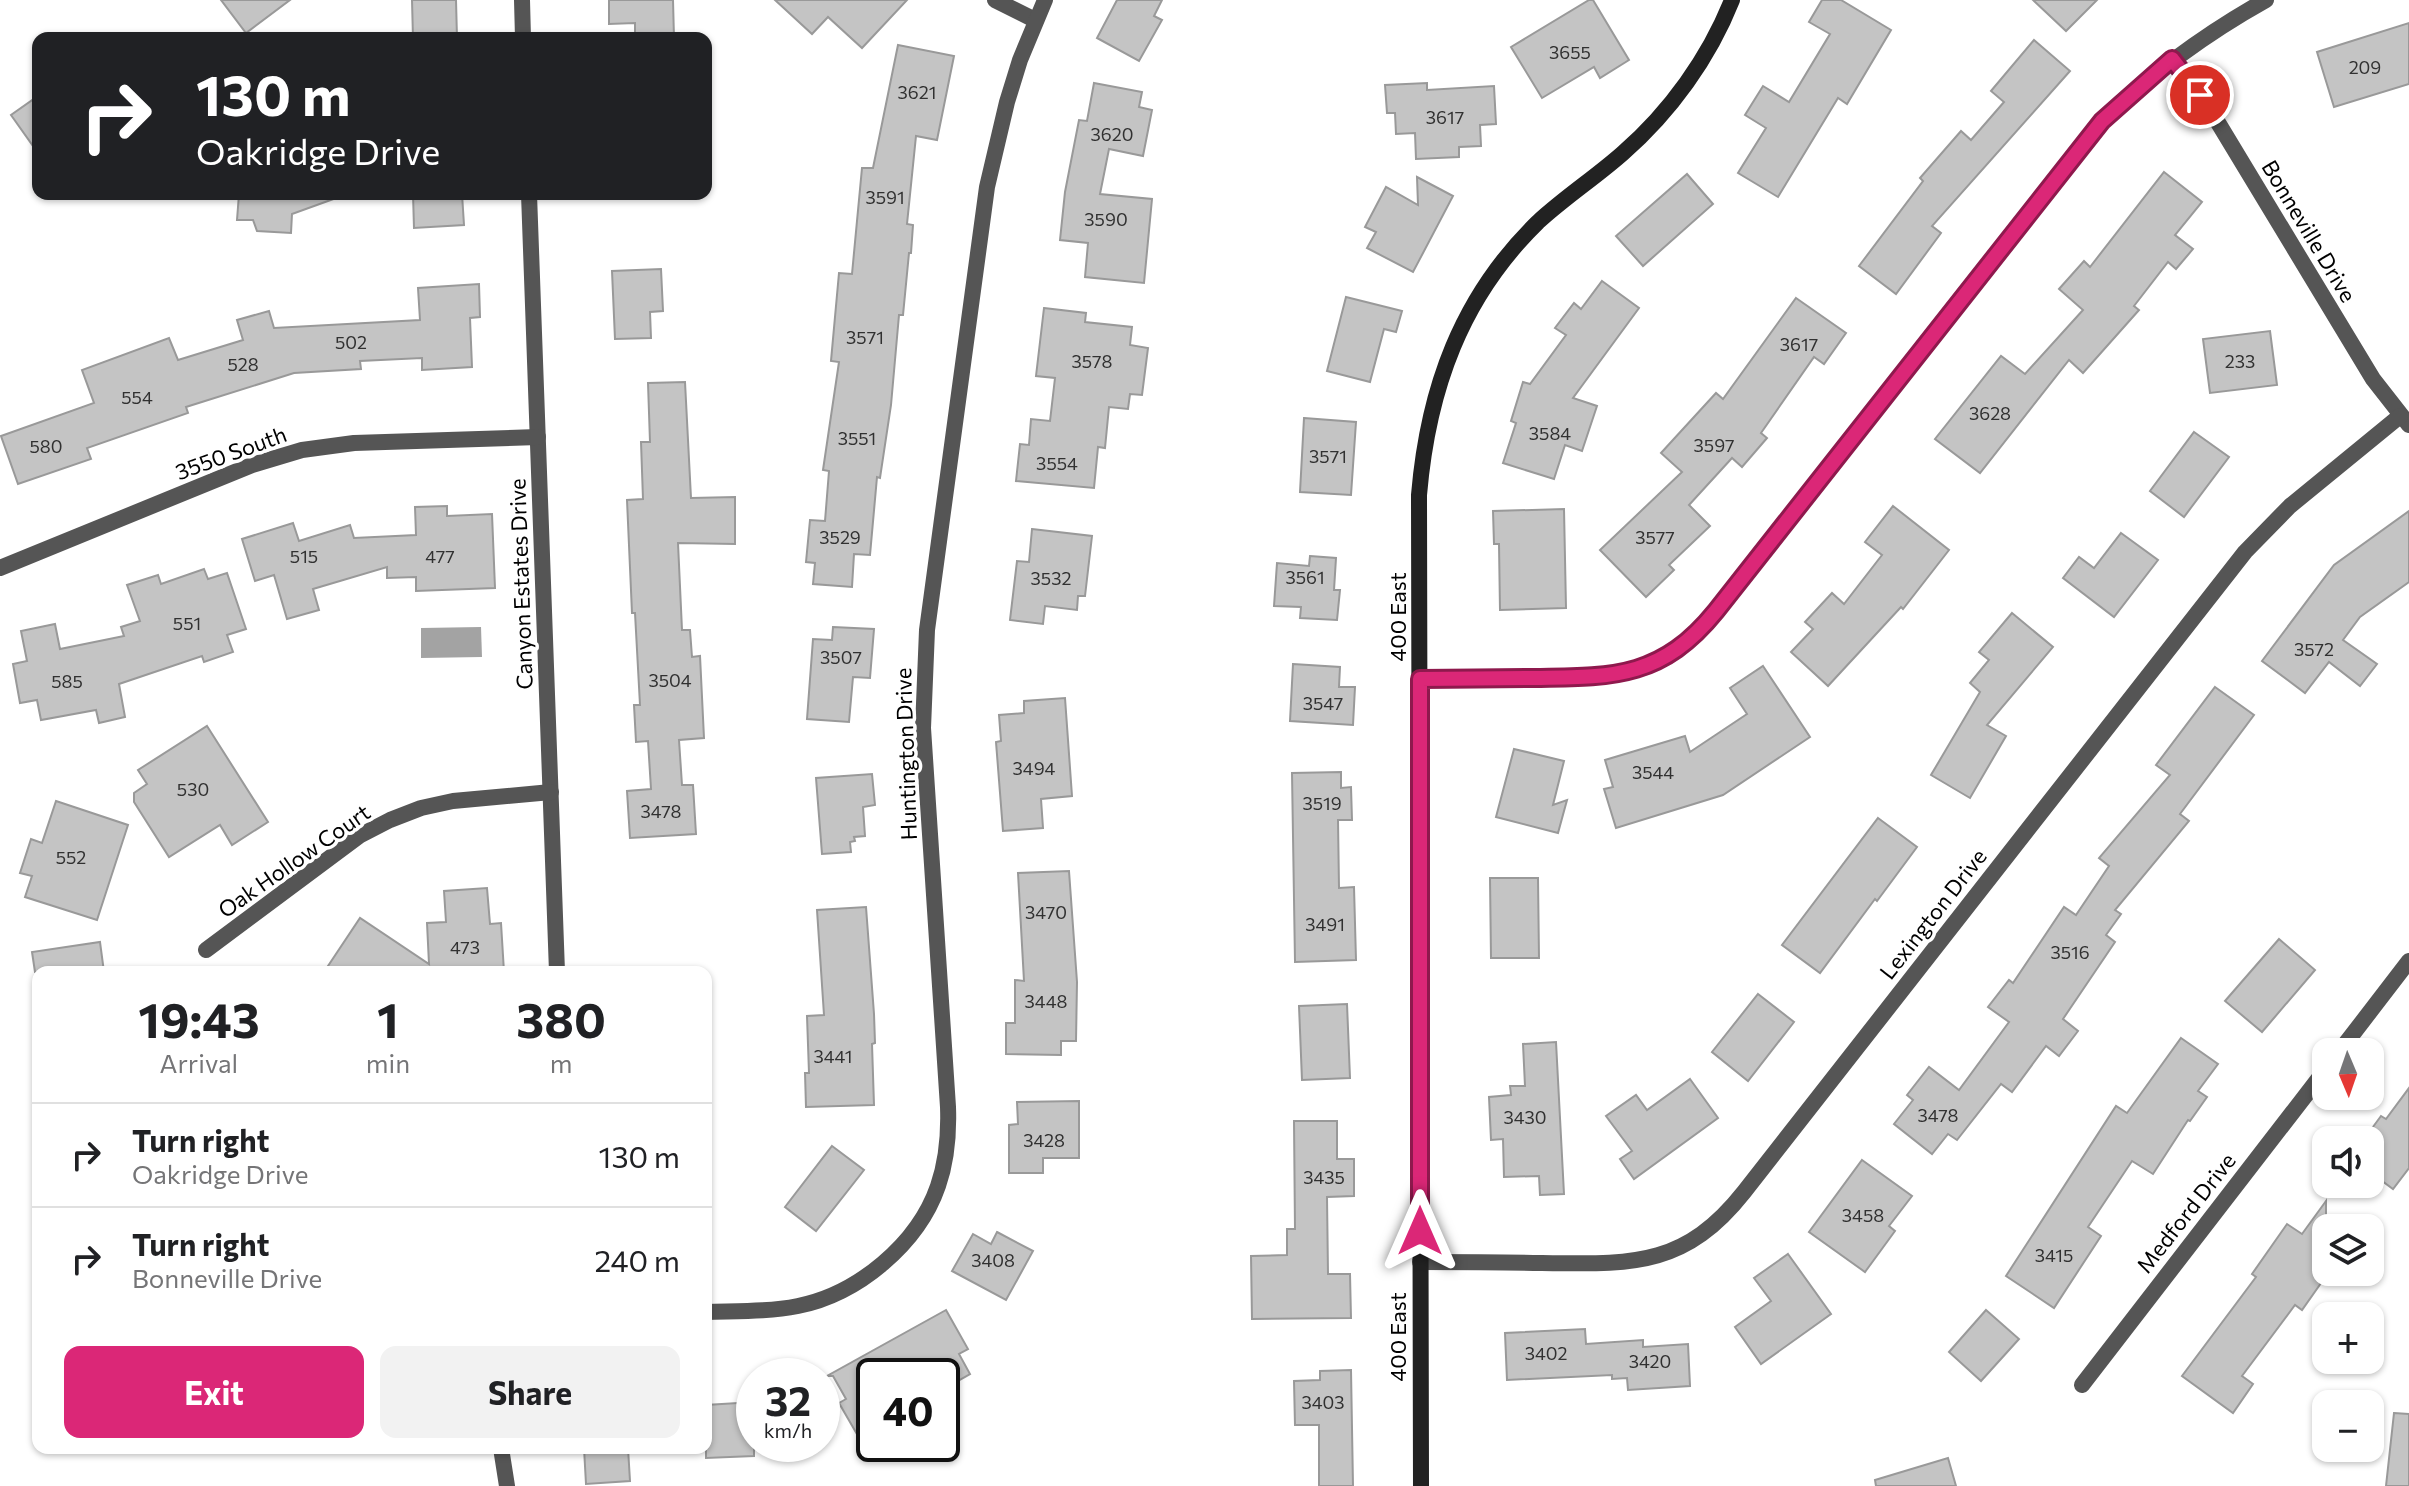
<!DOCTYPE html>
<meta charset="utf-8">
<style>
body{margin:0;font-family:Commissioner,sans-serif;background:#f2f2f2;color:#202124;height:100vh;display:flex;flex-direction:column;font-size:30px;white-space:nowrap}
*{box-sizing:border-box;margin:0}
p{font-size:26px;color:#757577}
.icon{flex:none;width:44px;height:44px;fill:none;stroke:currentColor;stroke-width:2;stroke-linecap:round;stroke-linejoin:round}
.map{position:relative;flex:1;overflow:hidden}
.sheet{position:absolute;left:32px;top:966px;width:680px;height:488px;display:flex;flex-direction:column;background:#fff;border-radius:16px;box-shadow:0 2px 6px #0004}
.sheet>*{flex:none}
.banner{position:absolute;left:32px;top:32px;width:680px;height:168px;border-radius:16px;box-shadow:0 2px 6px #0004;background:#202124;color:#fff;overflow:hidden}
.needle{width:52px;rotate:178deg}
.tools{position:absolute;left:2312px;top:1038px;display:grid;gap:16px}
.tools a{display:grid;place-items:center;width:72px;height:72px;border-radius:16px;background:#fff;box-shadow:0 2px 6px #0004;font-size:40px}
.speed{position:absolute;left:736px;top:1358px;display:flex;gap:16px;font-size:40px;font-weight:700;text-align:center}
.speed>*{display:grid;place-content:center;width:104px;height:104px;border-radius:50%;background:#fff;box-shadow:0 2px 6px #0004;line-height:1}
.speed small{font-size:20px;font-weight:400}
.speed .limit{border:4px solid #111;border-radius:12px;background:#fff;color:#111}
.pin{position:absolute;display:grid;place-items:center;width:68px;height:68px;color:#fff;margin:-34px;border:4px solid #fff;border-radius:50%;box-shadow:0 2px 8px #0007}
.me{position:absolute;width:88px;margin:-44px;rotate:0deg;stroke-linejoin:round;filter:drop-shadow(0 0 6px #0008)}
.turn{display:flex;align-items:center;gap:28px;height:168px;padding:0 32px;font-size:36px}
.turn .icon{width:104px;height:104px;stroke-width:2.5}
.turn b{display:block;font-size:56px;line-height:68px}
.eta{display:flex;justify-content:space-evenly;align-items:center;height:136px;text-align:center}
.eta b{font-size:48px;font-weight:700;line-height:56px}
.button{display:flex;gap:16px;margin-top:auto;padding:16px 32px}
.button a{flex:1;height:92px;border-radius:16px;background:#db2777;color:#fff;font-size:32px;font-weight:700;line-height:92px;text-align:center}
.button a+a{background:#f2f2f2;color:#202124}
ul{padding:0;list-style:none}
li{display:flex;align-items:center;gap:24px;height:104px;padding:0 32px;border-top:2px solid #e0e0e0}
li div{flex:1}
li b{display:block;font-size:30px}
li em{font-style:normal}
.map>svg:first-child{display:block}
</style>
<div class="map">
<svg width="2409" height="1486" viewBox="0 0 2409 1486">
<rect width="100%" height="100%" fill="#fff"/>
<path fill="#a3a3a3" d="M 481,627 L 482,657 L 421,658 L 421,628 Z"/>
<g fill="#c4c4c4" stroke="#999" stroke-width="2">
<path d="M 221,0 L 290,0 L 246,33 Z"/>
<path d="M 412,0 L 456,0 L 457,38 L 413,38 Z"/>
<path d="M 609,0 L 673,0 L 674,38 L 635,38 L 635,23 L 609,24 Z"/>
<path d="M 775,0 L 907,0 L 862,48 L 828,17 L 812,34 Z"/>
<path d="M 1117,0 L 1162,0 L 1154,16 L 1162,20 L 1139,61 L 1097,38 Z"/>
<path d="M 1589,0 L 1593,0 L 1629,60 L 1600,78 L 1594,67 L 1542,98 L 1511,47 Z"/>
<path d="M 1822,0 L 1841,0 L 1891,30 L 1847,104 L 1838,98 L 1778,197 L 1738,173 L 1766,128 L 1745,115 L 1763,86 L 1789,102 L 1830,34 L 1809,22 Z"/>
<path d="M 2033,0 L 2097,0 L 2066,31 Z"/>
<path d="M 2409,23 L 2409,84 L 2334,107 L 2317,52 Z"/>
<path d="M 2034,40 L 2070,71 L 1932,226 L 1941,233 L 1896,294 L 1859,266 L 1923,181 L 1920,178 L 1961,131 L 1971,140 L 2004,102 L 1991,91 Z"/>
<path d="M 898,45 L 954,56 L 937,140 L 916,136 L 907,224 L 913,225 L 911,253 L 909,253 L 903,315 L 899,315 L 891,405 L 880,478 L 877,477 L 870,555 L 854,554 L 852,587 L 813,584 L 815,563 L 806,562 L 810,520 L 825,521 L 829,471 L 823,470 L 839,362 L 831,361 L 839,273 L 852,274 L 862,168 L 873,168 Z"/>
<path d="M 1094,83 L 1142,92 L 1139,107 L 1152,110 L 1143,156 L 1109,149 L 1100,194 L 1152,199 L 1144,283 L 1085,277 L 1088,243 L 1060,240 L 1065,192 L 1079,120 L 1087,121 Z"/>
<path d="M 1427,83 L 1427,90 L 1494,86 L 1496,124 L 1480,125 L 1481,146 L 1459,147 L 1459,157 L 1416,159 L 1415,133 L 1396,134 L 1395,113 L 1387,113 L 1385,85 Z"/>
<path d="M 38,96 L 38,153 L 11,115 Z"/>
<path d="M 2164,172 L 2202,202 L 2175,235 L 2193,249 L 2176,269 L 2168,262 L 2134,306 L 2139,310 L 2083,373 L 2069,360 L 1980,473 L 1935,439 L 2001,356 L 2025,374 L 2083,310 L 2059,289 L 2084,261 L 2090,267 Z"/>
<path d="M 1687,174 L 1713,204 L 1643,266 L 1616,236 Z"/>
<path d="M 1417,177 L 1453,196 L 1413,272 L 1367,248 L 1376,232 L 1365,227 L 1386,187 L 1418,205 Z"/>
<path d="M 239,194 L 339,194 L 339,197 L 292,214 L 291,233 L 257,231 L 253,220 L 237,220 Z"/>
<path d="M 413,194 L 462,194 L 464,225 L 414,228 Z"/>
<path d="M 661,269 L 663,311 L 650,312 L 651,338 L 615,339 L 612,271 Z"/>
<path d="M 1602,281 L 1639,308 L 1573,398 L 1597,406 L 1582,451 L 1565,445 L 1554,479 L 1503,463 L 1516,423 L 1511,421 L 1523,382 L 1530,384 L 1566,335 L 1555,328 L 1574,303 L 1581,309 Z"/>
<path d="M 479,284 L 480,317 L 470,318 L 472,367 L 422,370 L 422,358 L 360,361 L 361,369 L 294,373 L 186,407 L 188,413 L 87,448 L 91,459 L 18,484 L 1,436 L 94,403 L 82,370 L 169,338 L 178,360 L 243,340 L 237,320 L 269,311 L 274,328 L 420,320 L 418,288 Z"/>
<path d="M 1346,297 L 1402,311 L 1396,332 L 1384,329 L 1370,382 L 1327,371 Z"/>
<path d="M 1796,298 L 1846,333 L 1824,364 L 1814,357 L 1761,433 L 1767,438 L 1742,467 L 1732,458 L 1689,505 L 1710,526 L 1669,565 L 1674,570 L 1646,597 L 1600,550 L 1682,472 L 1661,453 L 1716,393 L 1723,399 Z"/>
<path d="M 1044,308 L 1086,313 L 1085,322 L 1132,327 L 1130,345 L 1148,348 L 1142,395 L 1130,394 L 1128,409 L 1109,407 L 1105,448 L 1098,447 L 1094,488 L 1016,481 L 1020,444 L 1029,445 L 1031,419 L 1050,421 L 1055,378 L 1036,376 Z"/>
<path d="M 2270,331 L 2277,385 L 2210,393 L 2203,339 Z"/>
<path d="M 685,382 L 691,498 L 735,497 L 735,544 L 678,543 L 682,630 L 690,630 L 692,657 L 700,656 L 704,738 L 679,740 L 682,785 L 693,785 L 696,834 L 630,838 L 627,791 L 651,789 L 648,741 L 636,742 L 634,705 L 640,705 L 635,613 L 632,613 L 627,500 L 643,499 L 641,442 L 650,442 L 648,383 Z"/>
<path d="M 1304,418 L 1356,422 L 1351,495 L 1300,492 Z"/>
<path d="M 2194,432 L 2229,457 L 2184,517 L 2150,491 Z"/>
<path d="M 447,506 L 447,516 L 492,514 L 495,588 L 416,591 L 416,577 L 387,578 L 387,567 L 313,589 L 319,610 L 287,619 L 274,575 L 255,581 L 242,539 L 293,523 L 299,541 L 350,525 L 354,538 L 416,535 L 415,507 Z"/>
<path d="M 1893,506 L 1949,550 L 1903,609 L 1901,607 L 1828,686 L 1791,652 L 1813,629 L 1805,622 L 1832,593 L 1844,604 L 1882,555 L 1865,542 Z"/>
<path d="M 1564,509 L 1566,608 L 1500,610 L 1499,544 L 1494,544 L 1493,511 Z"/>
<path d="M 2409,511 L 2409,582 L 2360,617 L 2343,640 L 2377,664 L 2360,686 L 2329,662 L 2305,693 L 2262,661 L 2334,565 Z"/>
<path d="M 1032,529 L 1092,536 L 1085,596 L 1078,596 L 1077,610 L 1045,606 L 1043,624 L 1010,620 L 1017,561 L 1029,562 Z"/>
<path d="M 2121,533 L 2158,560 L 2114,617 L 2063,578 L 2079,557 L 2094,568 Z"/>
<path d="M 1310,556 L 1336,558 L 1334,590 L 1340,590 L 1337,620 L 1300,618 L 1301,607 L 1274,606 L 1277,563 L 1309,566 Z"/>
<path d="M 204,569 L 208,579 L 227,573 L 246,629 L 227,635 L 233,652 L 204,662 L 202,656 L 119,684 L 125,717 L 99,723 L 96,710 L 41,720 L 37,700 L 20,703 L 13,664 L 27,661 L 21,631 L 55,624 L 60,649 L 124,636 L 121,627 L 140,621 L 127,585 L 158,575 L 161,584 Z"/>
<path d="M 2012,613 L 2053,647 L 1987,725 L 2006,736 L 1970,798 L 1931,775 L 1980,692 L 1970,683 L 1989,660 L 1979,652 Z"/>
<path d="M 833,627 L 874,629 L 870,678 L 853,677 L 849,722 L 807,719 L 813,639 L 832,640 Z"/>
<path d="M 1293,664 L 1340,667 L 1339,687 L 1355,687 L 1353,725 L 1290,721 Z"/>
<path d="M 1763,666 L 1810,737 L 1723,795 L 1616,828 L 1604,789 L 1613,787 L 1605,760 L 1685,736 L 1690,752 L 1747,714 L 1730,688 Z"/>
<path d="M 2215,687 L 2254,715 L 2180,814 L 2189,821 L 2115,910 L 2121,914 L 2106,935 L 2115,942 L 2063,1019 L 2078,1031 L 2059,1056 L 2046,1046 L 2012,1092 L 2001,1084 L 1957,1140 L 1948,1134 L 1932,1154 L 1894,1124 L 1913,1100 L 1907,1095 L 1929,1067 L 1959,1090 L 2009,1022 L 1988,1007 L 2009,980 L 2013,983 L 2064,907 L 2076,915 L 2109,866 L 2099,858 L 2170,775 L 2156,765 Z"/>
<path d="M 1065,698 L 1072,796 L 1041,799 L 1043,828 L 1003,831 L 996,742 L 1001,741 L 999,715 L 1024,713 L 1024,701 Z"/>
<path d="M 207,726 L 268,822 L 232,845 L 220,825 L 169,857 L 134,802 L 134,793 L 147,784 L 138,770 Z"/>
<path d="M 1514,749 L 1564,761 L 1553,805 L 1567,800 L 1558,833 L 1496,817 Z"/>
<path d="M 1341,772 L 1341,788 L 1351,787 L 1352,820 L 1338,820 L 1339,888 L 1354,887 L 1356,960 L 1295,962 L 1292,773 Z"/>
<path d="M 872,774 L 875,805 L 863,807 L 865,836 L 854,837 L 855,841 L 850,842 L 851,852 L 822,854 L 816,778 Z"/>
<path d="M 56,801 L 128,825 L 97,920 L 25,897 L 32,876 L 20,873 L 31,839 L 42,843 Z"/>
<path d="M 1878,818 L 1917,847 L 1877,901 L 1875,899 L 1820,973 L 1782,945 Z"/>
<path d="M 1069,871 L 1077,982 L 1076,1041 L 1061,1041 L 1061,1055 L 1006,1054 L 1006,1023 L 1015,1023 L 1015,980 L 1024,981 L 1018,873 Z"/>
<path d="M 1490,878 L 1538,878 L 1539,958 L 1491,958 Z"/>
<path d="M 487,888 L 490,924 L 501,923 L 504,972 L 324,972 L 360,918 L 429,964 L 427,923 L 446,922 L 444,891 Z"/>
<path d="M 866,907 L 874,1014 L 875,1043 L 872,1044 L 874,1105 L 806,1107 L 805,1073 L 809,1073 L 807,1016 L 824,1015 L 817,910 Z"/>
<path d="M 2279,939 L 2315,970 L 2262,1032 L 2225,1001 Z"/>
<path d="M 100,942 L 104,972 L 35,972 L 32,952 Z"/>
<path d="M 1758,994 L 1794,1022 L 1748,1081 L 1712,1052 Z"/>
<path d="M 1347,1004 L 1350,1078 L 1302,1080 L 1299,1006 Z"/>
<path d="M 2181,1038 L 2218,1064 L 2198,1091 L 2207,1097 L 2190,1121 L 2188,1120 L 2153,1174 L 2132,1161 L 2088,1227 L 2101,1236 L 2054,1308 L 2006,1276 L 2116,1106 L 2127,1113 Z"/>
<path d="M 1556,1042 L 1564,1194 L 1540,1195 L 1539,1176 L 1504,1177 L 1503,1139 L 1491,1140 L 1489,1097 L 1511,1095 L 1510,1086 L 1525,1086 L 1523,1044 Z"/>
<path d="M 1690,1079 L 1718,1118 L 1634,1179 L 1620,1159 L 1632,1151 L 1606,1116 L 1636,1095 L 1647,1110 Z"/>
<path d="M 2409,1088 L 2409,1168 L 2393,1189 L 2370,1172 L 2370,1131 L 2381,1116 L 2386,1119 Z"/>
<path d="M 1079,1101 L 1079,1158 L 1043,1158 L 1043,1173 L 1009,1173 L 1009,1125 L 1018,1124 L 1017,1102 Z"/>
<path d="M 1294,1121 L 1337,1121 L 1337,1159 L 1354,1159 L 1354,1196 L 1327,1197 L 1328,1274 L 1350,1274 L 1351,1318 L 1252,1319 L 1251,1256 L 1287,1255 L 1287,1229 L 1295,1229 Z"/>
<path d="M 832,1146 L 864,1170 L 816,1231 L 785,1207 Z"/>
<path d="M 1862,1160 L 1912,1196 L 1889,1226 L 1895,1231 L 1865,1272 L 1809,1232 Z"/>
<path d="M 2326,1201 L 2326,1276 L 2302,1310 L 2295,1305 L 2242,1376 L 2253,1384 L 2233,1413 L 2182,1376 L 2256,1277 L 2252,1274 L 2287,1224 L 2302,1234 Z"/>
<path d="M 997,1232 L 1033,1251 L 1006,1300 L 952,1271 L 973,1234 L 991,1244 Z"/>
<path d="M 1788,1254 L 1831,1314 L 1761,1364 L 1735,1327 L 1771,1301 L 1754,1278 Z"/>
<path d="M 946,1310 L 968,1349 L 959,1354 L 970,1374 L 942,1390 L 942,1376 L 874,1376 L 874,1427 L 858,1436 L 839,1403 L 846,1399 L 833,1376 L 827,1376 Z"/>
<path d="M 1986,1310 L 2019,1339 L 1981,1381 L 1949,1352 Z"/>
<path d="M 1585,1329 L 1586,1344 L 1643,1340 L 1643,1347 L 1688,1344 L 1690,1386 L 1628,1390 L 1627,1378 L 1612,1379 L 1612,1375 L 1507,1380 L 1505,1333 Z"/>
<path d="M 1351,1370 L 1353,1486 L 1319,1486 L 1319,1425 L 1295,1425 L 1294,1381 L 1320,1380 L 1320,1371 Z"/>
<path d="M 754,1402 L 754,1456 L 706,1458 L 706,1405 Z"/>
<path d="M 2394,1413 L 2409,1414 L 2409,1486 L 2386,1486 Z"/>
<path d="M 584,1448 L 628,1448 L 630,1481 L 586,1484 Z"/>
<path d="M 1948,1458 L 1956,1486 L 1876,1486 L 1875,1480 Z"/>
</g>
<g fill="none" stroke-linecap="round" stroke-linejoin="round">
<g stroke="#555" stroke-width="16">
<path d="M 522,0 L 523,38"/>
<path d="M 995,0 L 1035,20"/>
<path d="M 2172,59 L 2208,106 L 2373,379 L 2409,425"/>
<path d="M 529,194 L 557,972"/>
<path d="M 0,568 L 252,465 L 302,450 L 354,443 L 538,437"/>
<path d="M 1420,679 C 1457,679 1495,678 1532,678 C 1613,677 1661,679 1716,611 L 2102,121 C 2152,73 2205,34 2266,0"/>
<path d="M 206,950 L 359,836 L 390,820 L 421,808 L 453,801 L 551,792"/>
<path d="M 2339,1052 L 2409,961"/>
<path d="M 1420,1262 C 1460,1262 1501,1262 1542,1263 C 1631,1264 1684,1268 1744,1192 L 2245,552 L 2290,506 L 2400,416"/>
<path d="M 706,1312 C 737,1311 768,1312 798,1306 C 858,1294 918,1244 938,1186 C 947,1160 949,1134 948,1107 L 923,728 L 927,630 L 987,187 L 1007,102 L 1020,60 L 1045,0"/>
<path d="M 2082,1385 L 2326,1069"/>
<path d="M 501,1448 L 507,1486"/>
</g>
<path stroke="#222" stroke-width="16" d="M 1421,1486 L 1419,495 C 1428,389 1461,297 1538,222 C 1565,197 1596,177 1623,153 C 1670,112 1709,58 1732,0"/>
</g>
<g fill="none" stroke-linecap="round" stroke-linejoin="round">
<g stroke="#8e194d" stroke-width="20">
<path id="route" d="M 1420,1231 L 1420,679 C 1457,679 1495,678 1532,678 C 1612,677 1661,679 1716,611 L 2102,121 L 2172,59 L 2200,95"/>
</g>
<use href="#route" stroke="#db2777" stroke-width="14"/>
</g>
<g text-anchor="middle" stroke-width="7" stroke-linejoin="round" paint-order="stroke">
<g font-size="18" fill="#313131">
<text x="1570" y="59">3655</text>
<text x="2365" y="74">209</text>
<text x="917" y="99">3621</text>
<text x="1445" y="124">3617</text>
<text x="1112" y="141">3620</text>
<text x="885" y="204">3591</text>
<text x="1106" y="226">3590</text>
<text x="865" y="344">3571</text>
<text x="351" y="349">502</text>
<text x="1799" y="351">3617</text>
<text x="1092" y="368">3578</text>
<text x="2240" y="368">233</text>
<text x="243" y="371">528</text>
<text x="137" y="404">554</text>
<text x="1990" y="420">3628</text>
<text x="1550" y="440">3584</text>
<text x="857" y="445">3551</text>
<text x="1714" y="452">3597</text>
<text x="46" y="453">580</text>
<text x="1328" y="463">3571</text>
<text x="1057" y="470">3554</text>
<text x="840" y="544">3529</text>
<text x="1655" y="544">3577</text>
<text x="304" y="563">515</text>
<text x="440" y="563">477</text>
<text x="1305" y="584">3561</text>
<text x="1051" y="585">3532</text>
<text x="187" y="630">551</text>
<text x="2314" y="656">3572</text>
<text x="841" y="664">3507</text>
<text x="670" y="687">3504</text>
<text x="67" y="688">585</text>
<text x="1323" y="710">3547</text>
<text x="1034" y="775">3494</text>
<text x="1653" y="779">3544</text>
<text x="193" y="796">530</text>
<text x="1322" y="810">3519</text>
<text x="661" y="818">3478</text>
<text x="71" y="864">552</text>
<text x="1046" y="919">3470</text>
<text x="1325" y="931">3491</text>
<text x="465" y="954">473</text>
<text x="2070" y="959">3516</text>
<text x="1046" y="1008">3448</text>
<text x="833" y="1063">3441</text>
<text x="1938" y="1122">3478</text>
<text x="1525" y="1124">3430</text>
<text x="1044" y="1147">3428</text>
<text x="1324" y="1184">3435</text>
<text x="1863" y="1222">3458</text>
<text x="2054" y="1262">3415</text>
<text x="993" y="1267">3408</text>
<text x="1546" y="1360">3402</text>
<text x="1650" y="1368">3420</text>
<text x="1323" y="1409">3403</text>
</g>
<g font-size="22" fill="#000" stroke="#fff">
<text transform="translate(2309 231) rotate(59)" y="8">Bonneville Drive</text>
<text transform="translate(231 453) rotate(-20)" y="8">3550 South</text>
<text transform="translate(521 584) rotate(-92)" y="8">Canyon Estates Drive</text>
<text transform="translate(1398 617) rotate(-90)" y="8">400 East</text>
<text transform="translate(906 754) rotate(-92)" y="8">Huntington Drive</text>
<text transform="translate(294 861) rotate(-35)" y="8">Oak Hollow Court</text>
<text transform="translate(1933 914) rotate(-52)" y="8">Lexington Drive</text>
<text transform="translate(2186 1213) rotate(-52)" y="8">Medford Drive</text>
<text transform="translate(1398 1337) rotate(-90)" y="8">400 East</text>
</g>
</g>
</svg>
<div class="tools">
<a><svg class="needle" viewBox="-14 -14 28 28"><path d="M0-13l5 13h-10z" fill="#e53935"/><path d="M0 13l5-13h-10z" fill="#757577"/></svg></a>
<a><svg class="icon" aria-label="sound" viewBox="0 0 24 24"><path d="M4 9h4l5-4v14l-5-4H4zM17 9q2 3 0 6"/></svg></a>
<a><svg class="icon" aria-label="layers" viewBox="0 0 24 24"><path d="M12 4l9 5-9 5-9-5zM3 14l9 5 9-5"/></svg></a>
<a>+</a>
<a>−</a>
</div>
<div class="speed"><div>32<small>km/h</small></div><div class="limit">40</div></div>
<div class="pin" style="left:2200px;top:95px;background:#d93025"><svg class="icon" aria-label="arrive" viewBox="0 0 24 24"><path d="M6 21V4h12l-3 4 3 4H6"/></svg></div>
<svg class="me" style="left:1420px;top:1231px" viewBox="-20 -20 40 40"><path d="M0-17L14 15 0 8-14 15z" fill="#db2777" stroke="#fff" stroke-width="4"/></svg>
<div class="banner">
<div class="turn"><svg class="icon" aria-label="right" viewBox="0 0 24 24"><path d="M7 20v-9h11M14 6l5 5-5 5"/></svg><div><b>130 m</b>Oakridge Drive</div></div>
</div>
<section class="sheet">
<div class="eta">
<div><b>19:43</b><p>Arrival</p></div>
<div><b>1</b><p>min</p></div>
<div><b>380</b><p>m</p></div>
</div>
<ul>
<li><svg class="icon" aria-label="right" viewBox="0 0 24 24"><path d="M7 20v-9h11M14 6l5 5-5 5"/></svg><div><b>Turn right</b><p>Oakridge Drive</p></div><em>130 m</em></li>
<li><svg class="icon" aria-label="right" viewBox="0 0 24 24"><path d="M7 20v-9h11M14 6l5 5-5 5"/></svg><div><b>Turn right</b><p>Bonneville Drive</p></div><em>240 m</em></li>
</ul>
<div class="button"><a>Exit</a><a>Share</a></div>
</section>
</div>
